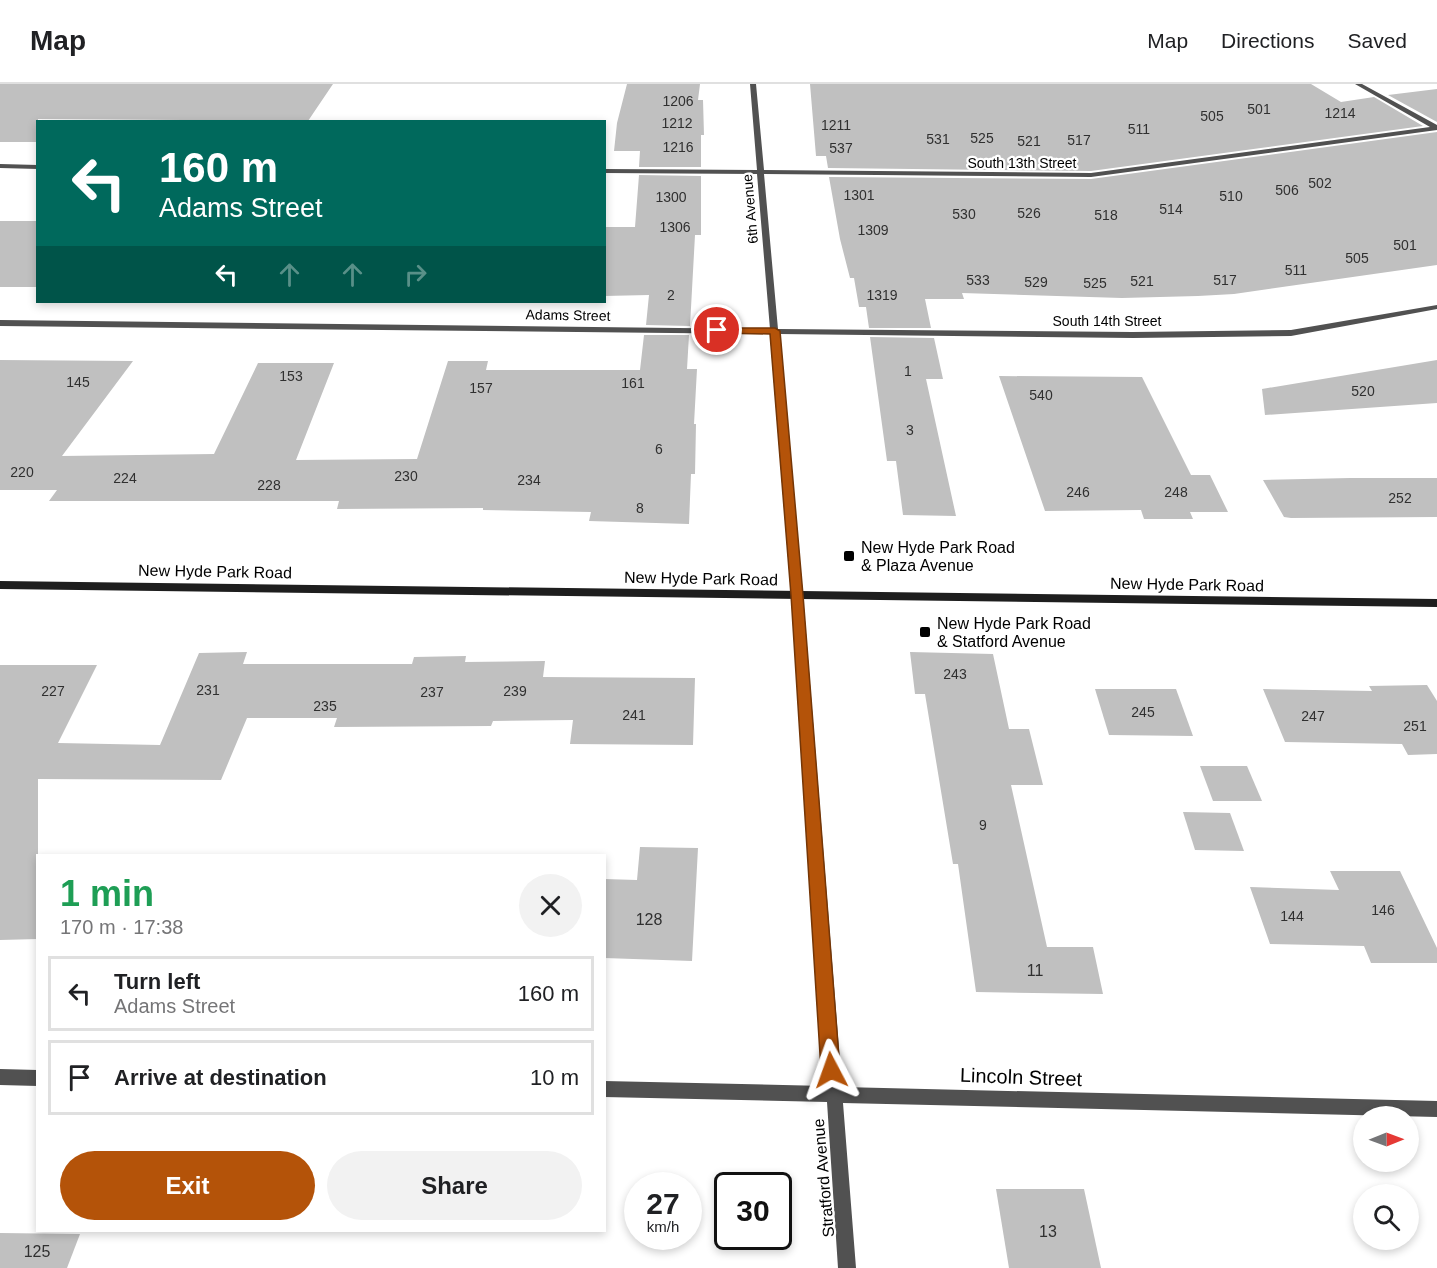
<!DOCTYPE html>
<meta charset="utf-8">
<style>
body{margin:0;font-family:Arial,sans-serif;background:#f2f2f2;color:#202124;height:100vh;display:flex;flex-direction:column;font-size:22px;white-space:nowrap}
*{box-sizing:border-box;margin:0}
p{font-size:20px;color:#757577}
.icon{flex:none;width:33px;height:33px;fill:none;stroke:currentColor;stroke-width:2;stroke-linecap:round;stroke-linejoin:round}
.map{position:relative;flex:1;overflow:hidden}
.panel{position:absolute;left:36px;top:770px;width:570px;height:378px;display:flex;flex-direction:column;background:#fff;border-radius:0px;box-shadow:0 3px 9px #0003}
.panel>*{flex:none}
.hud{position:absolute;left:36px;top:36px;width:570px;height:183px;border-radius:0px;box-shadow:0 3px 9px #0003;background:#00695c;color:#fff;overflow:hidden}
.needle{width:39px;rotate:89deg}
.buttons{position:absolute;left:1353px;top:1022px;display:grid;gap:12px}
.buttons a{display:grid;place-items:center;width:66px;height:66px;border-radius:50%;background:#fff;box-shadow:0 3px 9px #0003;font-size:30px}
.speed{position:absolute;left:624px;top:1088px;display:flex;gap:12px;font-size:30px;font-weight:700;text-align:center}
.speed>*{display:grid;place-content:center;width:78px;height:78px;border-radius:50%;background:#fff;box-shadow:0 3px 9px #0003;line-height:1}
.speed small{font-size:15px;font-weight:400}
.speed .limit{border:3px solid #111;border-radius:9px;background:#fff;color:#111}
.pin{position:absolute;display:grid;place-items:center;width:51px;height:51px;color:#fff;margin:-26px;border:3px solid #fff;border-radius:50%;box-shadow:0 2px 6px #0007}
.me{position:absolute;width:66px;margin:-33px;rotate:356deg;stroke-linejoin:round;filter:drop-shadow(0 0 4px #0008)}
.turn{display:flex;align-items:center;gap:21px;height:126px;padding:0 24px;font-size:27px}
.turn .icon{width:78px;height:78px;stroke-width:2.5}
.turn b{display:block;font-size:42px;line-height:51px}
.lanes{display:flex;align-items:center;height:57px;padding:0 24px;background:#0003;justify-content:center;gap:30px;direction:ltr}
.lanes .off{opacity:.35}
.round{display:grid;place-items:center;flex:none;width:63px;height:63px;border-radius:32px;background:#f2f2f2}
.headline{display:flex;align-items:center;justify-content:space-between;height:102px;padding:0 24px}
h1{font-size:36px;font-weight:700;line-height:45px;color:#1e9e55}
.action{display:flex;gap:12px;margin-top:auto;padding:12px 24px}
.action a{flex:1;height:69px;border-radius:36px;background:#b45309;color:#fff;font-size:24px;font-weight:700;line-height:69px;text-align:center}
.action a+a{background:#f2f2f2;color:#202124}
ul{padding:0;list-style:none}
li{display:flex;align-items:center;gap:18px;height:75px;margin:0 12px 9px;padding:0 12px;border:3px solid #e0e0e0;border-radius:0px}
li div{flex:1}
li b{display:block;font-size:22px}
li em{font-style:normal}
header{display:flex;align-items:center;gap:36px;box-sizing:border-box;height:84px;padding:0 30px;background:#fff;border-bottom:2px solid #e0e0e0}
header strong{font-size:28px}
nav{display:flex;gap:33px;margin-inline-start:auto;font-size:21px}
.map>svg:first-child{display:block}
</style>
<header>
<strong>Map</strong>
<nav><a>Map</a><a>Directions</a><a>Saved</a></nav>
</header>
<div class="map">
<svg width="1437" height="1184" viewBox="0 0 1437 1184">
<rect width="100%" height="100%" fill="#fff"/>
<g fill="#c0c0c0">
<path d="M 0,0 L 333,0 L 308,37 L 38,35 L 38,58 L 0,58 Z"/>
<path d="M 627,0 L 700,0 L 698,16 L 703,16 L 704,51 L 701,51 L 701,83 L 639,83 L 640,67 L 614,67 L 617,39 Z"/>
<path d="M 810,0 L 1311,0 L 1341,18 L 1374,13 L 1423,42 L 1091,87 L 828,84 L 826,72 L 816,72 Z"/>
<path d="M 1437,5 L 1437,38 L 1388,11 Z"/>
<path d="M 1437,48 L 1437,181 L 1234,210 L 1198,212 L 1122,214 L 962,209 L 964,215 L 925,215 L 931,244 L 869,244 L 866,223 L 859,223 L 854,194 L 850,194 L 840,155 L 829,93 L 1091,95 Z"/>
<path d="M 639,91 L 701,92 L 701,151 L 695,151 L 690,242 L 646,241 L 649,211 L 604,212 L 604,143 L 635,143 Z"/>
<rect x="0" y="137" width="38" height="66"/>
<path d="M 644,251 L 689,251 L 687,285 L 697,285 L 694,340 L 696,340 L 695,390 L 691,390 L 689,440 L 589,437 L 591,428 L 483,426 L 483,424 L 337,425 L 339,417 L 49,417 L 57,406 L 0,406 L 0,276 L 133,277 L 62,372 L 214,370 L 258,279 L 334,279 L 296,376 L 417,375 L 448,277 L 488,277 L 486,286 L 640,286 Z"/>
<path d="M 870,253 L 934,254 L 943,295 L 926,295 L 956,432 L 903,431 L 896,377 L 887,377 Z"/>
<path d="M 1437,276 L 1437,319 L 1265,331 L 1262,305 Z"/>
<path d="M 999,292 L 1142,293 L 1191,391 L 1210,391 L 1228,428 L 1190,428 L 1193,435 L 1144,435 L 1141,426 L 1045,427 Z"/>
<path d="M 1350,394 L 1437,394 L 1437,433 L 1291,434 L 1284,433 L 1263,396 Z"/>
<path d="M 247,568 L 243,580 L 412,580 L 414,573 L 466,572 L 465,578 L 545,577 L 543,593 L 695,594 L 693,661 L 570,660 L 573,636 L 493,637 L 491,642 L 334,643 L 337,634 L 247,634 L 221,696 L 38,695 L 38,855 L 0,856 L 0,581 L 97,581 L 58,659 L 160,661 L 199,569 Z"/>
<path d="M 910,568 L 993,570 L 1009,645 L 1029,645 L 1043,701 L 1011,701 L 1047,863 L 1093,863 L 1103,910 L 976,908 L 958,780 L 953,780 L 925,610 L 915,610 Z"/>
<path d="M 1427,601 L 1437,617 L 1437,670 L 1408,671 L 1402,660 L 1285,658 L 1263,605 L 1372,607 L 1369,602 Z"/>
<path d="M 1095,605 L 1176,605 L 1193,652 L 1109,651 Z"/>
<path d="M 1200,682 L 1247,682 L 1262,717 L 1213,717 Z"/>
<path d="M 1183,728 L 1230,729 L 1244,767 L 1195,766 Z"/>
<path d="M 640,763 L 698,764 L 692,877 L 604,874 L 604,795 L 637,796 Z"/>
<path d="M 1330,787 L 1400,787 L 1437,864 L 1437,879 L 1371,879 L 1364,862 L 1270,860 L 1250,803 L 1339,806 Z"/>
<path d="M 996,1105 L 1084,1105 L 1101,1184 L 1009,1184 Z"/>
<path d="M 0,1149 L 80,1150 L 67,1184 L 0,1184 Z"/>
</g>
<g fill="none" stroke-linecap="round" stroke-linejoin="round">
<g fill="#515151" fill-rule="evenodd">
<path d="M 750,0 L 756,0 L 764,86 L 1091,89 L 1430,43 L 1355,0 L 1362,0 L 1437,41 L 1437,46 L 1091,93 L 764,90 L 778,245 L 1133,248 L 1291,246 L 1437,221 L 1437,225 L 1291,252 L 1133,254 L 779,250 L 803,511 L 842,1003 L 1437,1017 L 1437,1033 L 843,1019 L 856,1184 L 838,1184 L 827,1018 L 604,1013 L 604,997 L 825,1002 L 791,511 L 770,250 L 0,242 L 0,236 L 770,245 L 757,90 L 604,89 L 604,85 L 757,86 Z"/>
<path d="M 0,80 L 38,81 L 38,85 L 0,84 Z"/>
<path d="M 0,985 L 38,986 L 38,1002 L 0,1001 Z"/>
</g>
<path fill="#1e1e1e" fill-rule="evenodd" d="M 0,497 L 1437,515 L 1437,523 L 0,505 Z"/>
</g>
<path fill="#b45309" stroke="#753606" stroke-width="1.5" d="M 714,244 L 775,244 L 780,247 L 803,511 L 840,986 L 837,992 L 831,995 L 824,992 L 821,986 L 791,511 L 770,250 L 717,249 L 714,248 Z"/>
<g fill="#000" stroke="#fff" stroke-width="2">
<rect x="843" y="466" width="12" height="12" rx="3"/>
<rect x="919" y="542" width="12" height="12" rx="3"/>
</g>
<g text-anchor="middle" stroke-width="4.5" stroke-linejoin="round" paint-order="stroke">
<g font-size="14" fill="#303030">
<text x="678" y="22">1206</text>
<text x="1259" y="30">501</text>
<text x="1340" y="34">1214</text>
<text x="1212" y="37">505</text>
<text x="677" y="44">1212</text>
<text x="836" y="46">1211</text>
<text x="1139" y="50">511</text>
<text x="982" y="59">525</text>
<text x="938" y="60">531</text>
<text x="1079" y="61">517</text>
<text x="1029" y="62">521</text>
<text x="678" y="68">1216</text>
<text x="841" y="69">537</text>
<text x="1320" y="104">502</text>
<text x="1287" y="111">506</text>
<text x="859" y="116">1301</text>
<text x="1231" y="117">510</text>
<text x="671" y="118">1300</text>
<text x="1171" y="130">514</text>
<text x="1029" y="134">526</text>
<text x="964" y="135">530</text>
<text x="1106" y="136">518</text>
<text x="675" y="148">1306</text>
<text x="873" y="151">1309</text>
<text x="1405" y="166">501</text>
<text x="1357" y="179">505</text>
<text x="1296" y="191">511</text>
<text x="978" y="201">533</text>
<text x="1225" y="201">517</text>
<text x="1142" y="202">521</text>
<text x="1036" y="203">529</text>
<text x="1095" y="204">525</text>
<text x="671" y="216">2</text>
<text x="882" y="216">1319</text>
<text x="908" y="292">1</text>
<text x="291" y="297">153</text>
<text x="78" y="303">145</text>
<text x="633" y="304">161</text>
<text x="481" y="309">157</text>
<text x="1363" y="312">520</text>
<text x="1041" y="316">540</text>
<text x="910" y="351">3</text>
<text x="659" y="370">6</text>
<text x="22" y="393">220</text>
<text x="406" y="397">230</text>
<text x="125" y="399">224</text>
<text x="529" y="401">234</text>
<text x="269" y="406">228</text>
<text x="1078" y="413">246</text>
<text x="1176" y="413">248</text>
<text x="1400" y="419">252</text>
<text x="640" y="429">8</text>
<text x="955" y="595">243</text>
<text x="208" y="611">231</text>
<text x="53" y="612">227</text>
<text x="515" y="612">239</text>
<text x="432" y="613">237</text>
<text x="325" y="627">235</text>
<text x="1143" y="633">245</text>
<text x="634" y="636">241</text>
<text x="1313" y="637">247</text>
<text x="1415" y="647">251</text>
<text x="983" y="746">9</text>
<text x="1383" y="831">146</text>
<text x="1292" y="837">144</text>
</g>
<g font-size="14" fill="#000" stroke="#fff">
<text x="1022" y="84">South 13th Street</text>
<text transform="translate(750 125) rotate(-95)" y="5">6th Avenue</text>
<text transform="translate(568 231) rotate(1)" y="5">Adams Street</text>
<text x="1107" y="242">South 14th Street</text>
</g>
<g font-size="16" fill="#000" stroke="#fff" text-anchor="start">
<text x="861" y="469">New Hyde Park Road<tspan x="861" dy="18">&amp; Plaza Avenue</tspan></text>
<text x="937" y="545">New Hyde Park Road<tspan x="937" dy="18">&amp; Statford Avenue</tspan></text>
</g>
<g font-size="16" fill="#000" stroke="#fff">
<text transform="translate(215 487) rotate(1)" y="6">New Hyde Park Road</text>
<text transform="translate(701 494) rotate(1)" y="6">New Hyde Park Road</text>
<text transform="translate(1187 500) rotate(1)" y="6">New Hyde Park Road</text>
<text transform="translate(823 1094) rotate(-95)" y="6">Stratford Avenue</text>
</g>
<g font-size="16" fill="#303030">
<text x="649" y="841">128</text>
<text x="1035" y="892">11</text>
<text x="1048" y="1153">13</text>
<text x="37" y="1173">125</text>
</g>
<g font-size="20" fill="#000" stroke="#fff">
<text transform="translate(1021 993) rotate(2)" y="7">Lincoln Street</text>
</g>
</g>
</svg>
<div class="buttons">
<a><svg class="needle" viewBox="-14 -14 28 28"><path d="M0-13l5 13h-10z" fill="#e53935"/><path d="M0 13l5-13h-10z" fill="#757577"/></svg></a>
<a><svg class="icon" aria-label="search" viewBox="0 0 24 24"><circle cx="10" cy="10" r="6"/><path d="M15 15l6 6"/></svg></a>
</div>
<div class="speed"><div>27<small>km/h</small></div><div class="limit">30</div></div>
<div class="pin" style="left:717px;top:246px;background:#d93025"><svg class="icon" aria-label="arrive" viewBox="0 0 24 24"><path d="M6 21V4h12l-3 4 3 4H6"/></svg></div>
<svg class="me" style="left:831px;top:986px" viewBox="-20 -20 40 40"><path d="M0-17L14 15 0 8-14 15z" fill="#b45309" stroke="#fff" stroke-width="4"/></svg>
<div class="hud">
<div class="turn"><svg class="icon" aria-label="left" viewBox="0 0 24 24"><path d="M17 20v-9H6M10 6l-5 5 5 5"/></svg><div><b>160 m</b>Adams Street</div></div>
<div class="lanes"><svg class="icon" aria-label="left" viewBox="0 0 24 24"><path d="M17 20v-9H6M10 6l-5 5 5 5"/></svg><svg class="icon off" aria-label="ahead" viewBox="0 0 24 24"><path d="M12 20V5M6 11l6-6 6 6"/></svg><svg class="icon off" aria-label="ahead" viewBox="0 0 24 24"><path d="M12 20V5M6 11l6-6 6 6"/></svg><svg class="icon off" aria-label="right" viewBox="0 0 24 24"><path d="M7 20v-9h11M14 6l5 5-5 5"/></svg></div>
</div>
<section class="panel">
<div class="headline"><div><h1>1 min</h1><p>170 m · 17:38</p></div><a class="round"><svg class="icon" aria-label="close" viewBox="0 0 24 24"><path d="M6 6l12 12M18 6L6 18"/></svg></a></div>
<ul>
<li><svg class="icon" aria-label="left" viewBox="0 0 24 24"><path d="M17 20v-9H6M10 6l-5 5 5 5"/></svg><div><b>Turn left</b><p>Adams Street</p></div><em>160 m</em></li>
<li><svg class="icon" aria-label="arrive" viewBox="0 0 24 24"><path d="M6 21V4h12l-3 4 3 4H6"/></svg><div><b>Arrive at destination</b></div><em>10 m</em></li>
</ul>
<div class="action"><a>Exit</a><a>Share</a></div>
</section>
</div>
